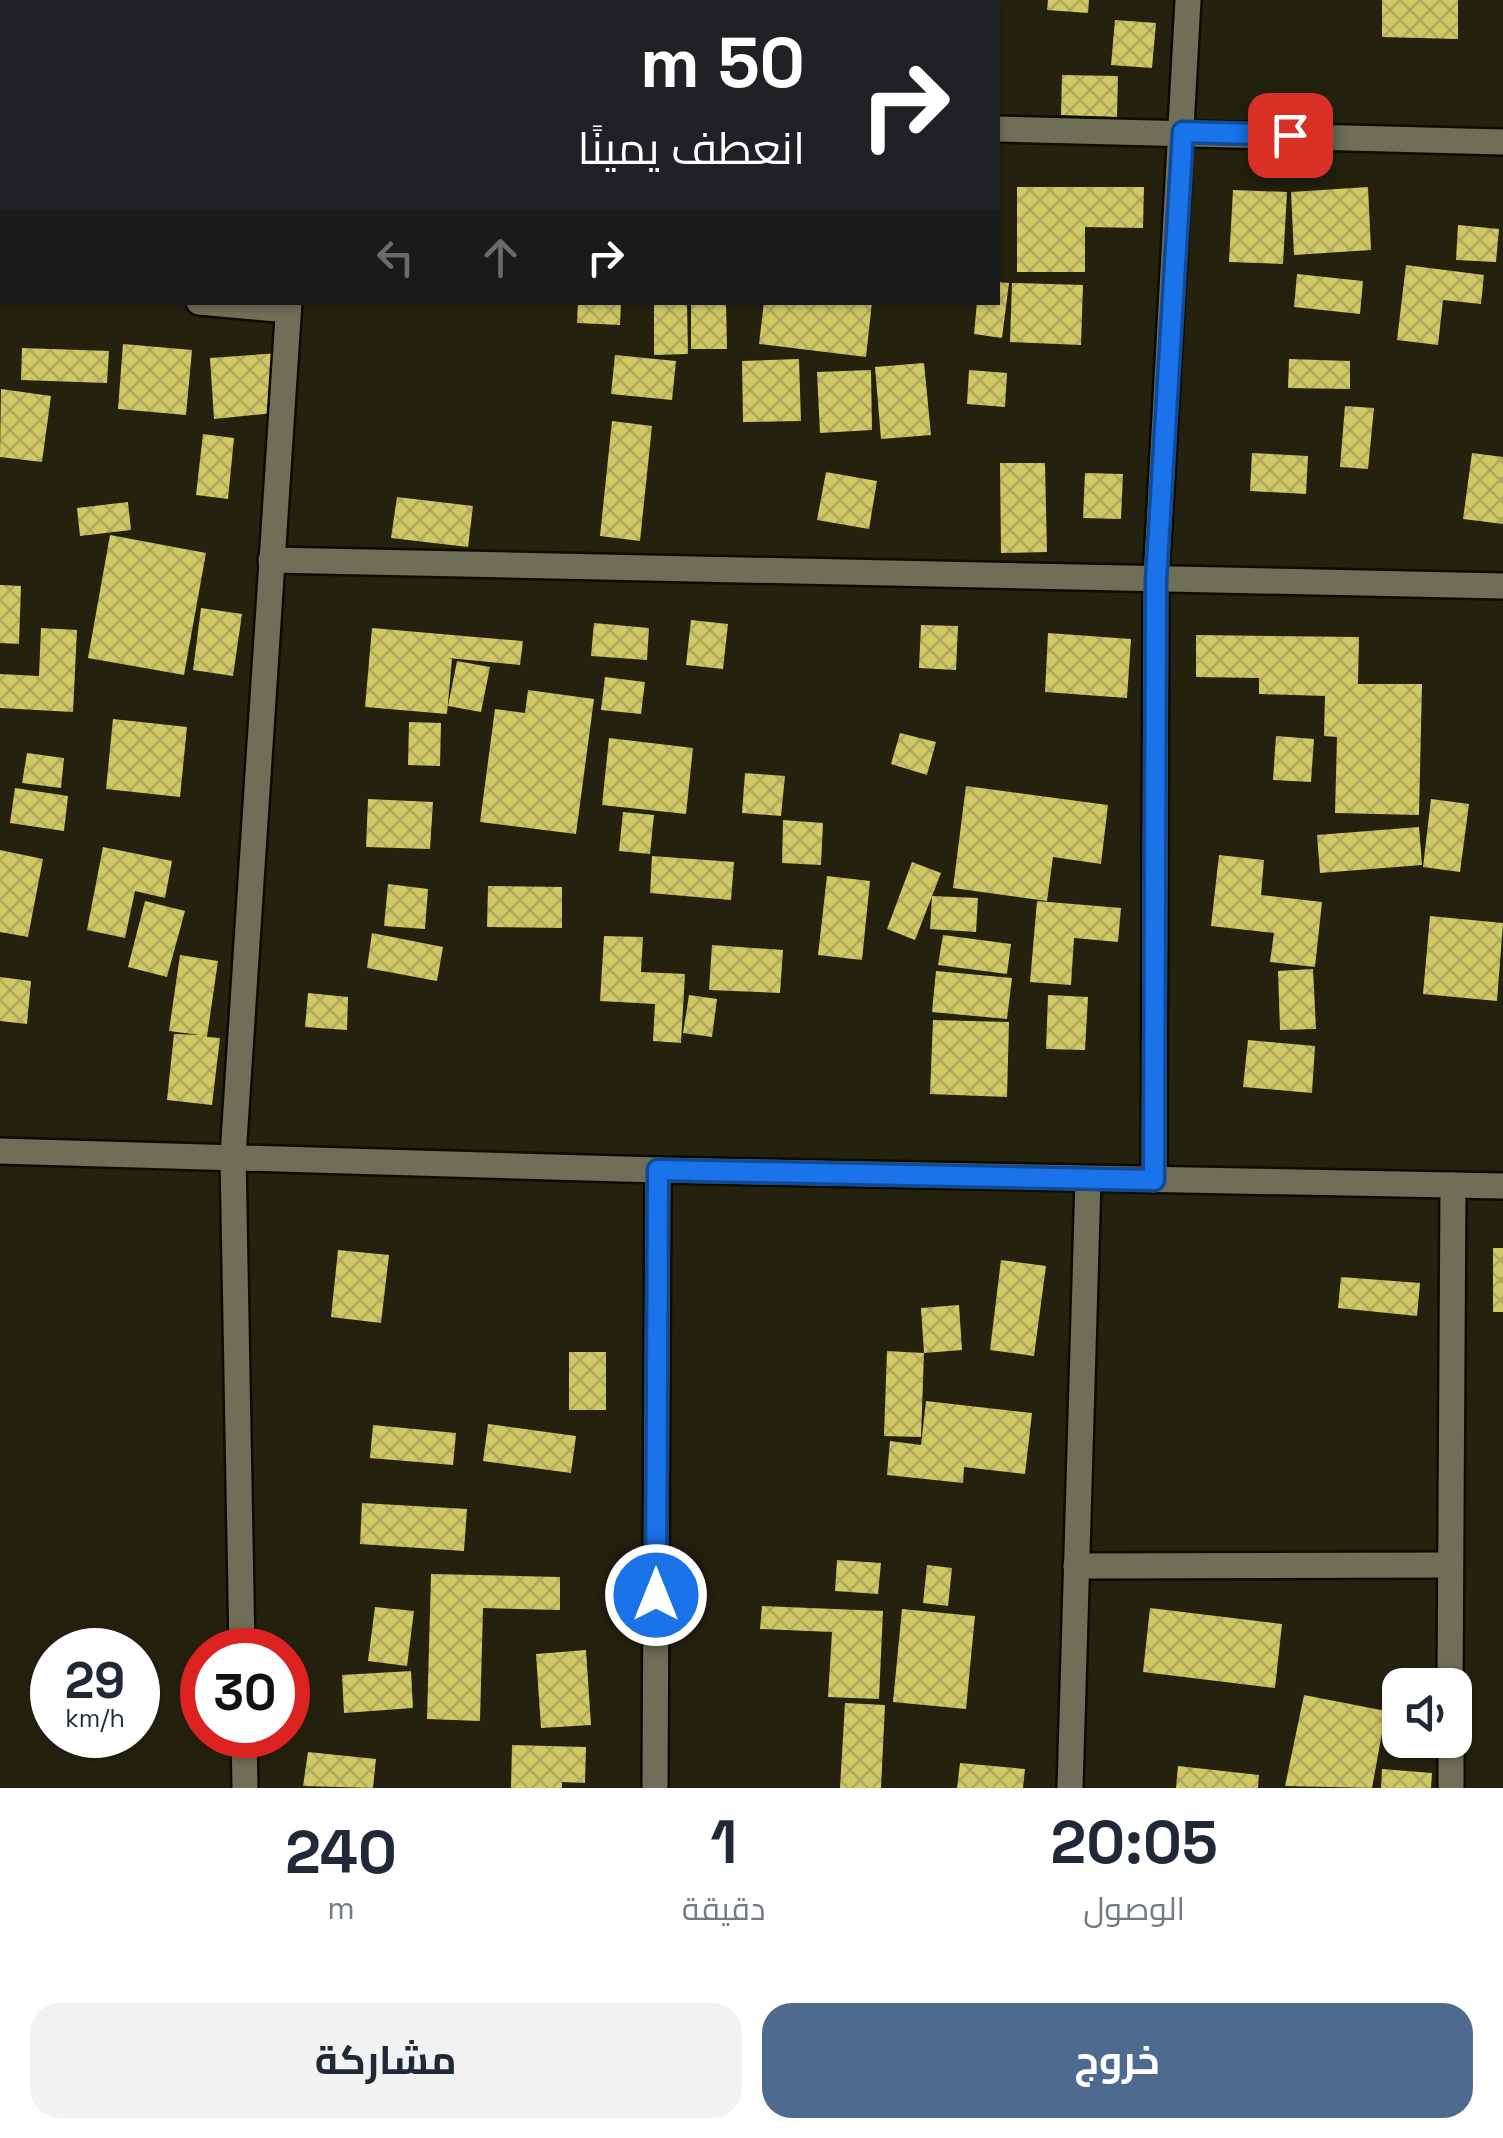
<!DOCTYPE html>
<html lang="ar">
<meta charset="utf-8">
<style>
body{margin:0;font-family:"Space Grotesk",Cairo,sans-serif;background:#f2f2f3;color:#1f2937;direction:rtl;height:100vh;display:flex;flex-direction:column;font-size:38px;white-space:nowrap}
*{box-sizing:border-box;margin:0}
p{font-size:32px;color:#747a83}
.icon{flex:none;width:55px;height:55px;fill:none;stroke:currentColor;stroke-width:2;stroke-linecap:round;stroke-linejoin:round}
.map{position:relative;height:1788px;overflow:hidden;direction:ltr}
.side{display:flex;flex-direction:column;background:#fff;flex:1}
.side>*{flex:none}
.top-card{position:absolute;left:0px;top:0px;width:1000px;height:305px;box-shadow:0 2px 8px #0004;direction:rtl;background:#202124;color:#fff;overflow:hidden}
.fabs{position:absolute;left:1382px;top:1668px;display:grid;gap:20px}
.fabs a{display:grid;place-items:center;width:90px;height:90px;border-radius:20px;background:#fff;box-shadow:0 2px 8px #0004;font-size:50px}
.speed{position:absolute;left:30px;top:1628px;display:flex;gap:20px;font-size:50px;font-weight:700;text-align:center}
.speed>*{display:grid;place-content:center;width:130px;height:130px;border-radius:50%;background:#fff;box-shadow:0 2px 8px #0004;line-height:1}
.speed small{font-size:25px;font-weight:400}
.speed .limit{border:15px solid #d22;background:#fff;color:#111}
.pin{position:absolute;display:grid;place-items:center;width:85px;height:85px;color:#fff;margin:-42px;border-radius:20px;box-shadow:0 5px 15px #0006}
.me{position:absolute;width:110px;margin:-55px;rotate:0deg;stroke-linejoin:round;filter:drop-shadow(0 0 8px #0008)}
.turn{display:flex;align-items:center;gap:35px;height:210px;padding:0 30px;font-size:45px}
.turn .icon{width:130px;height:130px;stroke-width:2.5}
.turn b{display:block;font-size:70px;line-height:85px}
.lanes{display:flex;align-items:center;height:95px;padding:0 30px;background:#0003;justify-content:center;gap:50px;direction:ltr}
.lanes .off{opacity:.35}
.eta{display:flex;justify-content:space-evenly;align-items:center;height:170px;text-align:center}
.eta b{font-size:60px;font-weight:700;line-height:70px}
.cta{display:flex;gap:20px;margin-top:auto;padding:20px 30px}
.cta a{flex:1;height:115px;border-radius:30px;background:#4e6b8f;color:#fff;font-size:40px;font-weight:700;line-height:115px;text-align:center}
.cta a+a{background:#f2f2f3;color:#1f2937}
.map>svg:first-child{display:block}
</style>
<div class="map">
<svg width="1503" height="1788" viewBox="0 0 1503 1788">
<defs>
<pattern id="building-cross-hatch" width="8" height="8" patternUnits="userSpaceOnUse" patternTransform="scale(2.5)"><rect width="8" height="8" fill="#d0c865"/><path d="M0 0l8 8M0 8l8-8" fill="none" stroke="#aea85c"/></pattern>
</defs>
<rect width="100%" height="100%" fill="#24220e"/>
<g fill="url(#building-cross-hatch)">
<path d="M 1048,0 L 1089,0 L 1088,13 L 1047,10 Z"/>
<path d="M 1382,0 L 1458,0 L 1458,39 L 1382,37 Z"/>
<path d="M 1115,20 L 1156,23 L 1152,68 L 1111,65 Z"/>
<path d="M 1062,75 L 1118,76 L 1117,117 L 1061,115 Z"/>
<path d="M 1017,187 L 1144,187 L 1143,228 L 1085,227 L 1085,272 L 1017,272 Z"/>
<path d="M 1368,187 L 1371,250 L 1294,255 L 1291,192 Z"/>
<path d="M 1233,190 L 1287,192 L 1283,264 L 1229,262 Z"/>
<path d="M 1458,225 L 1499,229 L 1496,262 L 1456,260 Z"/>
<path d="M 1406,265 L 1484,275 L 1481,304 L 1443,300 L 1438,345 L 1397,340 Z"/>
<path d="M 1297,274 L 1363,281 L 1360,314 L 1294,307 Z"/>
<path d="M 998,282 L 1009,283 L 1002,338 L 974,334 L 977,302 L 998,302 Z"/>
<path d="M 1012,283 L 1083,285 L 1081,345 L 1010,342 Z"/>
<path d="M 578,302 L 621,302 L 620,325 L 577,323 Z"/>
<path d="M 654,302 L 687,302 L 688,354 L 654,355 Z"/>
<path d="M 691,302 L 726,302 L 727,349 L 691,349 Z"/>
<path d="M 764,302 L 872,302 L 866,357 L 759,344 Z"/>
<path d="M 123,344 L 192,350 L 186,415 L 118,409 Z"/>
<path d="M 22,348 L 109,351 L 107,383 L 21,380 Z"/>
<path d="M 280,353 L 285,412 L 214,419 L 210,358 Z"/>
<path d="M 615,355 L 676,361 L 672,400 L 611,394 Z"/>
<path d="M 799,359 L 801,421 L 743,422 L 742,361 Z"/>
<path d="M 1289,359 L 1350,361 L 1350,389 L 1288,388 Z"/>
<path d="M 924,363 L 931,435 L 881,439 L 875,367 Z"/>
<path d="M 871,370 L 872,430 L 820,433 L 817,372 Z"/>
<path d="M 969,370 L 1007,373 L 1005,407 L 967,404 Z"/>
<path d="M 1,389 L 51,396 L 42,462 L 0,457 Z"/>
<path d="M 1345,406 L 1374,408 L 1368,469 L 1340,467 Z"/>
<path d="M 612,421 L 652,426 L 640,541 L 600,536 Z"/>
<path d="M 203,434 L 234,438 L 228,499 L 196,495 Z"/>
<path d="M 1252,453 L 1308,456 L 1306,494 L 1250,491 Z"/>
<path d="M 1472,453 L 1503,457 L 1503,524 L 1463,519 Z"/>
<path d="M 1000,463 L 1045,463 L 1047,552 L 1001,553 Z"/>
<path d="M 826,472 L 877,481 L 869,529 L 817,520 Z"/>
<path d="M 1085,473 L 1123,474 L 1121,519 L 1083,518 Z"/>
<path d="M 397,497 L 473,506 L 468,547 L 391,538 Z"/>
<path d="M 128,502 L 131,530 L 80,536 L 77,508 Z"/>
<path d="M 110,535 L 206,553 L 184,675 L 88,658 Z"/>
<path d="M 0,585 L 21,586 L 19,644 L 0,643 Z"/>
<path d="M 201,608 L 242,614 L 233,676 L 193,670 Z"/>
<path d="M 691,620 L 728,624 L 723,669 L 686,665 Z"/>
<path d="M 594,623 L 649,628 L 647,660 L 591,656 Z"/>
<path d="M 921,625 L 958,626 L 956,670 L 919,668 Z"/>
<path d="M 41,628 L 77,630 L 73,712 L 0,708 L 0,674 L 39,676 Z"/>
<path d="M 372,628 L 523,641 L 520,665 L 448,658 L 452,659 L 447,714 L 365,707 Z"/>
<path d="M 1048,633 L 1131,639 L 1127,698 L 1045,692 Z"/>
<path d="M 1196,635 L 1359,637 L 1358,684 L 1422,684 L 1419,815 L 1335,813 L 1337,737 L 1324,736 L 1325,696 L 1259,694 L 1259,678 L 1196,677 Z"/>
<path d="M 457,661 L 490,667 L 481,712 L 448,706 Z"/>
<path d="M 605,677 L 645,682 L 641,714 L 601,710 Z"/>
<path d="M 528,690 L 594,699 L 576,834 L 480,822 L 495,709 L 525,713 Z"/>
<path d="M 113,719 L 187,727 L 180,797 L 106,789 Z"/>
<path d="M 409,722 L 441,723 L 440,766 L 408,765 Z"/>
<path d="M 900,733 L 936,742 L 927,775 L 891,764 Z"/>
<path d="M 1276,736 L 1314,739 L 1311,782 L 1273,780 Z"/>
<path d="M 609,738 L 693,748 L 686,814 L 602,805 Z"/>
<path d="M 27,753 L 64,758 L 61,788 L 22,783 Z"/>
<path d="M 745,773 L 785,776 L 781,816 L 742,813 Z"/>
<path d="M 966,786 L 1108,805 L 1101,864 L 1053,857 L 1047,901 L 953,888 Z"/>
<path d="M 15,788 L 68,796 L 64,831 L 10,823 Z"/>
<path d="M 368,799 L 433,802 L 430,849 L 366,847 Z"/>
<path d="M 1431,799 L 1469,804 L 1460,872 L 1423,867 Z"/>
<path d="M 623,812 L 654,815 L 650,854 L 619,851 Z"/>
<path d="M 783,820 L 823,823 L 821,865 L 782,863 Z"/>
<path d="M 1419,827 L 1422,865 L 1320,873 L 1317,835 Z"/>
<path d="M 103,847 L 172,861 L 165,898 L 135,891 L 125,938 L 87,930 Z"/>
<path d="M 0,850 L 43,859 L 28,937 L 0,932 Z"/>
<path d="M 1219,855 L 1264,860 L 1261,895 L 1322,902 L 1315,967 L 1270,962 L 1274,933 L 1211,926 Z"/>
<path d="M 652,856 L 734,862 L 731,900 L 650,893 Z"/>
<path d="M 912,862 L 941,873 L 915,940 L 887,929 Z"/>
<path d="M 827,876 L 870,881 L 862,960 L 818,955 Z"/>
<path d="M 388,884 L 428,889 L 425,929 L 384,926 Z"/>
<path d="M 488,886 L 562,887 L 562,928 L 487,927 Z"/>
<path d="M 932,896 L 978,898 L 976,932 L 930,929 Z"/>
<path d="M 145,901 L 185,911 L 167,977 L 128,967 Z"/>
<path d="M 1037,901 L 1121,908 L 1118,942 L 1074,938 L 1071,985 L 1030,982 Z"/>
<path d="M 1430,916 L 1503,923 L 1497,1001 L 1423,994 Z"/>
<path d="M 372,933 L 443,947 L 437,981 L 367,968 Z"/>
<path d="M 943,935 L 1011,944 L 1007,974 L 938,965 Z"/>
<path d="M 604,936 L 643,937 L 641,972 L 685,974 L 681,1043 L 653,1041 L 655,1004 L 600,1001 Z"/>
<path d="M 712,945 L 783,950 L 780,993 L 709,990 Z"/>
<path d="M 180,955 L 218,961 L 207,1037 L 220,1038 L 212,1105 L 167,1100 L 174,1034 L 200,1035 L 169,1031 Z"/>
<path d="M 1313,969 L 1316,1029 L 1280,1030 L 1278,971 Z"/>
<path d="M 936,971 L 1012,978 L 1007,1019 L 932,1012 Z"/>
<path d="M 0,977 L 31,981 L 27,1024 L 0,1021 Z"/>
<path d="M 308,993 L 348,997 L 347,1030 L 305,1027 Z"/>
<path d="M 689,995 L 717,999 L 712,1037 L 683,1033 Z"/>
<path d="M 1048,995 L 1088,997 L 1085,1050 L 1046,1049 Z"/>
<path d="M 933,1020 L 1009,1022 L 1007,1097 L 930,1094 Z"/>
<path d="M 1248,1040 L 1315,1046 L 1312,1093 L 1243,1087 Z"/>
<rect x="1493" y="1248" width="10" height="64"/>
<path d="M 338,1250 L 389,1255 L 381,1323 L 331,1317 Z"/>
<path d="M 1001,1260 L 1046,1266 L 1034,1356 L 990,1350 Z"/>
<path d="M 1341,1277 L 1420,1283 L 1417,1316 L 1338,1308 Z"/>
<path d="M 959,1305 L 962,1350 L 924,1353 L 921,1308 Z"/>
<path d="M 887,1351 L 924,1353 L 921,1437 L 884,1436 Z"/>
<rect x="569" y="1352" width="37" height="58"/>
<path d="M 926,1401 L 1032,1413 L 1025,1474 L 964,1467 L 963,1483 L 887,1475 L 890,1441 L 921,1445 Z"/>
<path d="M 488,1424 L 576,1436 L 571,1473 L 483,1461 Z"/>
<path d="M 373,1425 L 456,1433 L 453,1465 L 370,1458 Z"/>
<path d="M 362,1503 L 467,1509 L 464,1551 L 360,1544 Z"/>
<path d="M 837,1560 L 881,1563 L 878,1594 L 835,1591 Z"/>
<path d="M 927,1565 L 952,1568 L 948,1606 L 923,1603 Z"/>
<path d="M 431,1574 L 560,1577 L 560,1610 L 483,1608 L 480,1721 L 427,1719 Z"/>
<path d="M 762,1606 L 883,1611 L 879,1699 L 828,1697 L 832,1632 L 760,1629 Z"/>
<path d="M 375,1607 L 414,1611 L 407,1666 L 368,1661 Z"/>
<path d="M 1150,1608 L 1282,1624 L 1275,1688 L 1143,1672 Z"/>
<path d="M 902,1609 L 975,1616 L 966,1709 L 893,1702 Z"/>
<path d="M 586,1650 L 591,1725 L 541,1728 L 536,1654 Z"/>
<path d="M 411,1671 L 413,1708 L 344,1713 L 342,1675 Z"/>
<path d="M 1304,1695 L 1386,1711 L 1372,1788 L 1285,1786 Z"/>
<path d="M 845,1703 L 885,1705 L 881,1788 L 840,1788 Z"/>
<path d="M 512,1745 L 586,1747 L 585,1783 L 562,1782 L 562,1788 L 511,1788 Z"/>
<path d="M 308,1752 L 376,1759 L 373,1788 L 303,1786 Z"/>
<path d="M 960,1763 L 1025,1769 L 1023,1788 L 957,1788 Z"/>
<path d="M 1178,1766 L 1259,1775 L 1258,1788 L 1176,1788 Z"/>
<path d="M 1382,1769 L 1432,1773 L 1431,1788 L 1381,1788 Z"/>
</g>
<g fill="none" stroke-linecap="round" stroke-linejoin="round">
<g stroke="#0d0b00" stroke-width="30">
<g id="minor">
<path d="M 314,2 L 314,0"/>
<path d="M 768,2 L 768,0"/>
<path d="M 998,129 L 1503,142"/>
<path d="M 0,287 L 2,287"/>
<path d="M 199,302 L 288,310"/>
<path d="M 271,560 L 1503,586"/>
<path d="M 0,1151 L 658,1170 L 1503,1186"/>
<path d="M 1154,1180 L 1156,580 L 1188,0"/>
<path d="M 1076,1566 L 1449,1565"/>
<path d="M 242,1650 L 233,1156 L 289,302"/>
<path d="M 1450,1685 L 1453,1185"/>
<path d="M 244,1735 L 245,1788"/>
<path d="M 1451,1740 L 1451,1788"/>
<path d="M 655,1788 L 658,1170"/>
<path d="M 1070,1788 L 1088,1180"/>
</g>
</g>
<use href="#minor" stroke="#6f6e57" stroke-width="25"/>
</g>
<g fill="none" stroke-linecap="round" stroke-linejoin="round">
<g stroke="#114b97" stroke-width="25">
<path id="route" d="M 656,1595 L 658,1170 L 1154,1180 L 1156,580 L 1183,132 L 1290,135"/>
</g>
<use href="#route" stroke="#1a73e8" stroke-width="18"/>
</g>
</svg>
<div class="fabs">
<a><svg class="icon" aria-label="sound" viewBox="0 0 24 24"><path d="M4 9h4l5-4v14l-5-4H4zM17 9q2 3 0 6"/></svg></a>
</div>
<div class="speed"><div>29<small>km/h</small></div><div class="limit">30</div></div>
<div class="pin" style="left:1290px;top:135px;background:#d93025"><svg class="icon" aria-label="arrive" viewBox="0 0 24 24"><path d="M6 21V4h12l-3 4 3 4H6"/></svg></div>
<svg class="me" style="left:656px;top:1595px" viewBox="-20 -20 40 40"><circle r="17" fill="#1a73e8" stroke="#fff" stroke-width="3"/><path d="M0-11L8 9 0 5-8 9z" fill="#fff"/></svg>
<div class="top-card">
<div class="turn"><svg class="icon" aria-label="right" viewBox="0 0 24 24"><path d="M7 20v-9h11M14 6l5 5-5 5"/></svg><div><b>50 m</b>انعطف يمينًا</div></div>
<div class="lanes"><svg class="icon off" aria-label="left" viewBox="0 0 24 24"><path d="M17 20v-9H6M10 6l-5 5 5 5"/></svg><svg class="icon off" aria-label="ahead" viewBox="0 0 24 24"><path d="M12 20V5M6 11l6-6 6 6"/></svg><svg class="icon" aria-label="right" viewBox="0 0 24 24"><path d="M7 20v-9h11M14 6l5 5-5 5"/></svg></div>
</div>
</div>
<section class="side">
<div class="eta">
<div><b>20:05</b><p>الوصول</p></div>
<div><b>1</b><p>دقيقة</p></div>
<div><b>240</b><p>m</p></div>
</div>
<div class="cta"><a>خروج</a><a>مشاركة</a></div>
</section>
